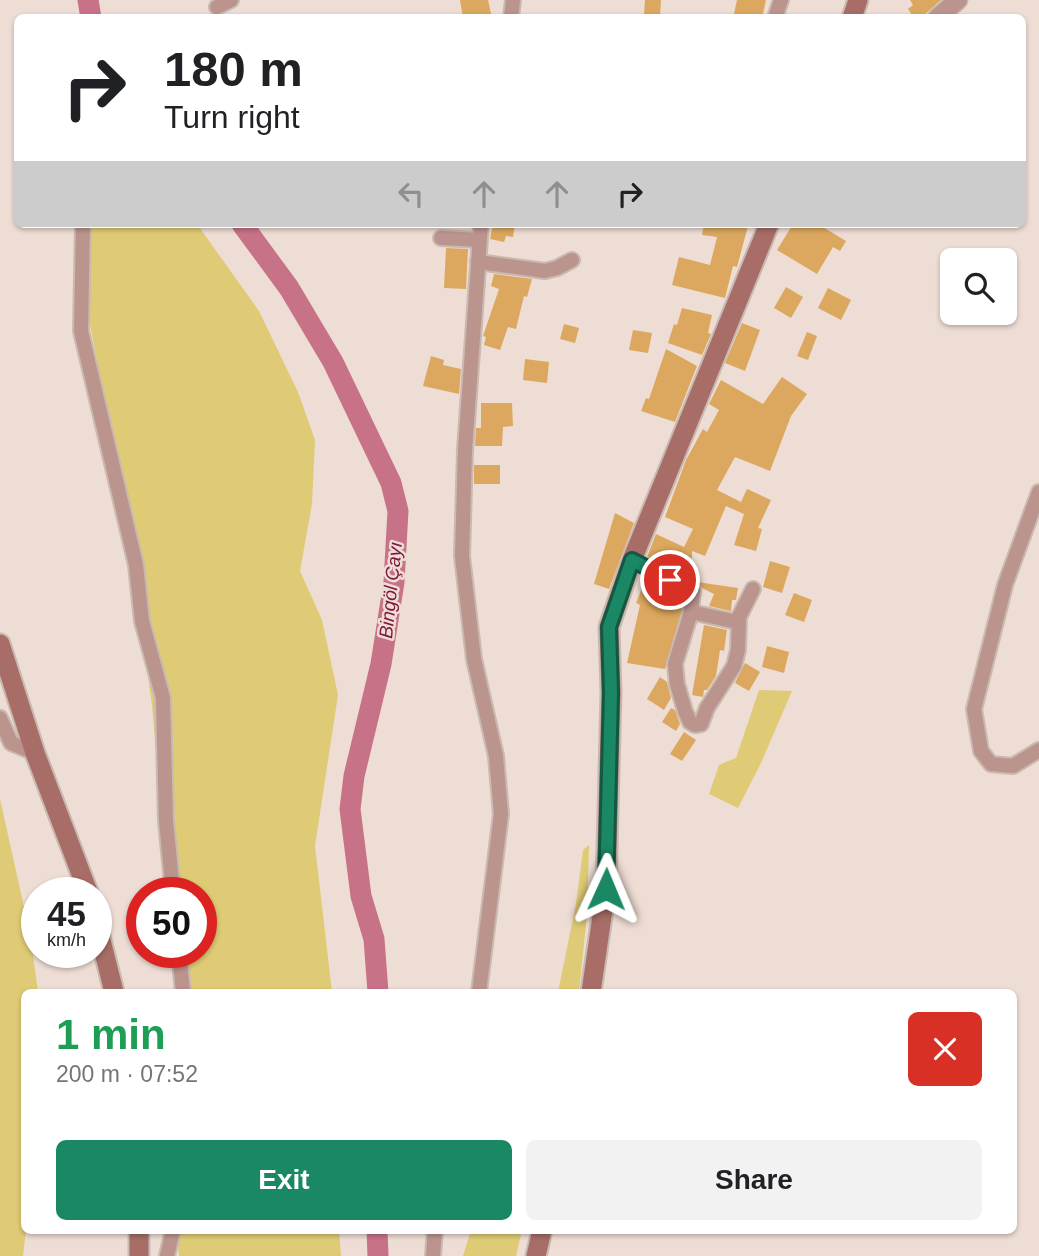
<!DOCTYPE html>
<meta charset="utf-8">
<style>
body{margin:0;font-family:Helvetica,sans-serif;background:#f2f2f2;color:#202124;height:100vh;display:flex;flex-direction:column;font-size:26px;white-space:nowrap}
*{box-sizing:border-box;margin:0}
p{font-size:23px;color:#757577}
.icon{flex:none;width:38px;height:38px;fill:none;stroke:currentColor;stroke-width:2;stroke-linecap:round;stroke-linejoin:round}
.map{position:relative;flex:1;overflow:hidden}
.details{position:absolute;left:21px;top:989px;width:996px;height:245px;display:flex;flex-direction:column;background:#fff;border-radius:10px;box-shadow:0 2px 5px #0004}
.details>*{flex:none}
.top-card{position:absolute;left:14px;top:14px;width:1012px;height:214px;border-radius:10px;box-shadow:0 2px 5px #0004;background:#fff;color:#202124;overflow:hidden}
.tools{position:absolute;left:940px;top:248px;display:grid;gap:14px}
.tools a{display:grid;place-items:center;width:77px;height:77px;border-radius:10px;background:#fff;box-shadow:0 2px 5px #0004;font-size:35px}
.speed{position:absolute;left:21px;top:877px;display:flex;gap:14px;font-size:35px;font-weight:700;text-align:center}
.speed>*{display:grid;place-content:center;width:91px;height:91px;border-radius:50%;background:#fff;box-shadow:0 2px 5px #0004;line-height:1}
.speed small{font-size:18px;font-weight:400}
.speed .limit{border:10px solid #d22;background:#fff;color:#111}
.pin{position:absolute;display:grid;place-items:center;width:60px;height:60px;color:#fff;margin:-30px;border:4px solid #fff;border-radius:50%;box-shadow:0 2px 7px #0007}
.me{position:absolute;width:77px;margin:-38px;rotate:1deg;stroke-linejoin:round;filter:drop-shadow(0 0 5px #0008)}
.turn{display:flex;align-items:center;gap:24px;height:147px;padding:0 35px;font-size:32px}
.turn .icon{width:91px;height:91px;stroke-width:2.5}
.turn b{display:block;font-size:49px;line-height:60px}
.lanes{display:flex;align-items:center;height:66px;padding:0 35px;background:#0003;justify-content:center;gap:35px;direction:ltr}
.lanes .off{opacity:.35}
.round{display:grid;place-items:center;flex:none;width:74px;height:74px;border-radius:10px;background:#f2f2f2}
.headline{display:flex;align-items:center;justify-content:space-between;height:119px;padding:0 35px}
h1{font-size:42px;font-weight:700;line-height:52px;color:#1e9e55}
.primary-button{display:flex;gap:14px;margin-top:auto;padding:14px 35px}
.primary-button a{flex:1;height:80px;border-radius:10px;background:#1b8865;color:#fff;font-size:28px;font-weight:700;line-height:80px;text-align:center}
.primary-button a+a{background:#f2f2f2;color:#202124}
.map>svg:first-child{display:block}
</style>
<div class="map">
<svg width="1039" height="1256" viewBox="0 0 1039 1256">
<rect width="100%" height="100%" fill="#eeddd4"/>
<g fill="#dfcb75">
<path d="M 84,224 L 197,224 L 259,311 L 298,392 L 315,440 L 312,504 L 300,571 L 322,620 L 338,695 L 315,846 L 332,992 L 178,992 L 174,952 L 201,952 L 201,892 L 169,892 L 152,706 L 131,550 L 118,469 L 84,294 Z"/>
<path d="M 759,690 L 792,691 L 761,763 L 738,808 L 709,794 L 719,765 L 736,758 Z"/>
<path d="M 0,799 L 30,934 L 38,992 L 24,992 L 24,1230 L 26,1230 L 23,1256 L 0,1256 Z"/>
<path d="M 589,845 L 587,915 L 579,992 L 558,992 L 576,904 L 583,850 Z"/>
<path d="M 182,1230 L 339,1230 L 341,1256 L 179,1256 L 178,1246 Z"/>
<path d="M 471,1230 L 522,1230 L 516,1256 L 463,1256 Z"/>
</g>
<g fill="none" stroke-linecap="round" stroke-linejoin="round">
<g stroke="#c87288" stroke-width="21">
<path d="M 88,0 L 91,18"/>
<path d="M 242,224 L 289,288 L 333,362 L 391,483 L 398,511 L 394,582 L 381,664 L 354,776 L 350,809 L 361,896 L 374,939 L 378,992"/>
<path d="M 377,1230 L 378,1256"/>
</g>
</g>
<g fill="#dca85f">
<path d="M 460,0 L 488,0 L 492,18 L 463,18 Z"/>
<path d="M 645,0 L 661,0 L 660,16 L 644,14 Z"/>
<path d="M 737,0 L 766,0 L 762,18 L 733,18 Z"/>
<path d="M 910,0 L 941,0 L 921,18 L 914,18 L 908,9 L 913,5 Z"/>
<path d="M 493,224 L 515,224 L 513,237 L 506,236 L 504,242 L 490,239 Z"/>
<path d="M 704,224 L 740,224 L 748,226 L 737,267 L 733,266 L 725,298 L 672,285 L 679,257 L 710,265 L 717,237 L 702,235 Z"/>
<path d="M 793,224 L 818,224 L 846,241 L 840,251 L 833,247 L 817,274 L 777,250 Z"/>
<path d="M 446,248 L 468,249 L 466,289 L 444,288 Z"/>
<path d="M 494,274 L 532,279 L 527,297 L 524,296 L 516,329 L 508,327 L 500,350 L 484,345 L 486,337 L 483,336 L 499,289 L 491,286 Z"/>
<path d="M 786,287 L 803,297 L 791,318 L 774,308 Z"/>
<path d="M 828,288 L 851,300 L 841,320 L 818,308 Z"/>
<path d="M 682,308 L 712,315 L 708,333 L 711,334 L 702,355 L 668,343 L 674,324 L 677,325 Z"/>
<path d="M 742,323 L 760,330 L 745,371 L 725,363 Z"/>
<path d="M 564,324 L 579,328 L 575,343 L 560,339 Z"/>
<path d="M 633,330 L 652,333 L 648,353 L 629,350 Z"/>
<path d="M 807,332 L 817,336 L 808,360 L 797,356 Z"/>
<path d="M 666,349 L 697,366 L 675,422 L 641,411 L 646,398 L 649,399 Z"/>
<path d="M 431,356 L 444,360 L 443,365 L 461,369 L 459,394 L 423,386 Z"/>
<path d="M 525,359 L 549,362 L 547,383 L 523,380 Z"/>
<path d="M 782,377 L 807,394 L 791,416 L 770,471 L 735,457 L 717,490 L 741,502 L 747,489 L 771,500 L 758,528 L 762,529 L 756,551 L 734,545 L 744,514 L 726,506 L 705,556 L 692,551 L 692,579 L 647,557 L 656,534 L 684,547 L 693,529 L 665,517 L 686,460 L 703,429 L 707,432 L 719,410 L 709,404 L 721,380 L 763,404 Z"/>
<path d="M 481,403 L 512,403 L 513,426 L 503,427 L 502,446 L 475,446 L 476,428 L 481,428 Z"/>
<rect x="474" y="465" width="26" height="19"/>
<path d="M 615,513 L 634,523 L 609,589 L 594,584 Z"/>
<path d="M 770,561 L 790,567 L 782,593 L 763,587 Z"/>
<path d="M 645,581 L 683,597 L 682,610 L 665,669 L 627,663 L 640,605 L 636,603 Z"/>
<path d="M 697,582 L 738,588 L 736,600 L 732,600 L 731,611 L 709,606 L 714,594 L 702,588 Z"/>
<path d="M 794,593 L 812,600 L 804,622 L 785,615 Z"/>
<path d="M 704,625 L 727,630 L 724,651 L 720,650 L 716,676 L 707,690 L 704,690 L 703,697 L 692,695 Z"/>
<path d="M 767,646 L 789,652 L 784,673 L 762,667 Z"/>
<path d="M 745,663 L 760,672 L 749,691 L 735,683 Z"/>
<path d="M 660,677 L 667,682 L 671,698 L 664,710 L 647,699 Z"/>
<path d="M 671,708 L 675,710 L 680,724 L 676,731 L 662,722 Z"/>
<path d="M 684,732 L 696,740 L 682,761 L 670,754 Z"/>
</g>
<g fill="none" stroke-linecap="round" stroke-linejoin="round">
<g stroke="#c8b9b1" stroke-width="18">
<g id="minor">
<path d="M 217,7 L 231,0"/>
<path d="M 511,18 L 513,0"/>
<path d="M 775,18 L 781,0"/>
<path d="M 83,224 L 81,331 L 136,565 L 142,621 L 163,698 L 166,821 L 173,892"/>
<path d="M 441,238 L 479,240"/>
<path d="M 478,262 L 545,271 L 557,268 L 572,260"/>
<path d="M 1039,492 L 1005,585 L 974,709 L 981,751 L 991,764 L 1013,766 L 1039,750"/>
<path d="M 632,560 L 693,591 L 691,612 L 675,664 L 677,684 L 685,711 L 690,722 L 695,725 L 701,724 L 707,708 L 734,666 L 738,650 L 739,617 L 753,589"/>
<path d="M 691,612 L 737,622"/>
<path d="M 0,718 L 11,743 L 35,753"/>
<path d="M 179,952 L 183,992"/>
<path d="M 479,992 L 501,814 L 496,756 L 474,659 L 462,556 L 465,450 L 481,224"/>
<path d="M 167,1256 L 173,1230"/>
<path d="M 433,1256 L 435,1230"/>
</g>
</g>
<g stroke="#c8b9b1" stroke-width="21">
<path id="tertiary" d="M 937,18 L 958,0"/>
</g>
<g stroke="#c8b9b1" stroke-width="23">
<g id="secondary">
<path d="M 852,18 L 858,0"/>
<path d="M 0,644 L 35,753 L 88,892"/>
<path d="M 96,920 L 114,992"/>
<path d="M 591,992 L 606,889 L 611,693 L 609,627 L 632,560 L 769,224"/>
<path d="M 139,1230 L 139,1256"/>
<path d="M 536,1256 L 542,1230"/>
</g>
</g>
<use href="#minor" stroke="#bc948e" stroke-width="14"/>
<use href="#tertiary" stroke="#bc948e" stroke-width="18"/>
<use href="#secondary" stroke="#a76d66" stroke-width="19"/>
</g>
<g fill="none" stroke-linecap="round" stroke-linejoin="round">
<g stroke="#125842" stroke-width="18">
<path id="route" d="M 606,889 L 611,693 L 609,627 L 632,560 L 670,580"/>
</g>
<use href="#route" stroke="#1b8865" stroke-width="12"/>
</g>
<g text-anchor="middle" stroke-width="5" stroke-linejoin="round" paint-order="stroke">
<g font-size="19" font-style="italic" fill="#7e163d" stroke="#eeddd4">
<text transform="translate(390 590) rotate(-84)" y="7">Bingöl Çayı</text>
</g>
</g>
</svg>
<div class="tools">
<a><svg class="icon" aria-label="search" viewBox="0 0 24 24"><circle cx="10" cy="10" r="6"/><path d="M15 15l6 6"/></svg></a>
</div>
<div class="speed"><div>45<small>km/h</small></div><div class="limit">50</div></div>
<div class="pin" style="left:670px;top:580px;background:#d93025"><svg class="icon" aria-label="arrive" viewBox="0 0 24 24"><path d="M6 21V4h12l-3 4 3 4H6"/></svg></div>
<svg class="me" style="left:606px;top:889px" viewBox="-20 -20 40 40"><path d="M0-17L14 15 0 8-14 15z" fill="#1b8865" stroke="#fff" stroke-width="4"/></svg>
<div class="top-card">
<div class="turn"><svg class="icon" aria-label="right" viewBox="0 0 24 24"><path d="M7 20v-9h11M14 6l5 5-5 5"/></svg><div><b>180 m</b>Turn right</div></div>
<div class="lanes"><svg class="icon off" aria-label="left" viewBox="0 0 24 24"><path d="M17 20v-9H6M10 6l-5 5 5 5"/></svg><svg class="icon off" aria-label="ahead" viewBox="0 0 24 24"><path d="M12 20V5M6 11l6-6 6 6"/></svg><svg class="icon off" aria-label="ahead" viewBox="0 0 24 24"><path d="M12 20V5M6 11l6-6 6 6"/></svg><svg class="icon" aria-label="right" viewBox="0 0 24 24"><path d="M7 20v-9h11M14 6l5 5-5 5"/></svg></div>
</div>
<section class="details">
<div class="headline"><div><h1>1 min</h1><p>200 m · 07:52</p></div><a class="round" style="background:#d93025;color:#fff"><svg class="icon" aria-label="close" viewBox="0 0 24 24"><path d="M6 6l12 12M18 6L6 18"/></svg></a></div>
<div class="primary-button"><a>Exit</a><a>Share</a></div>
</section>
</div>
